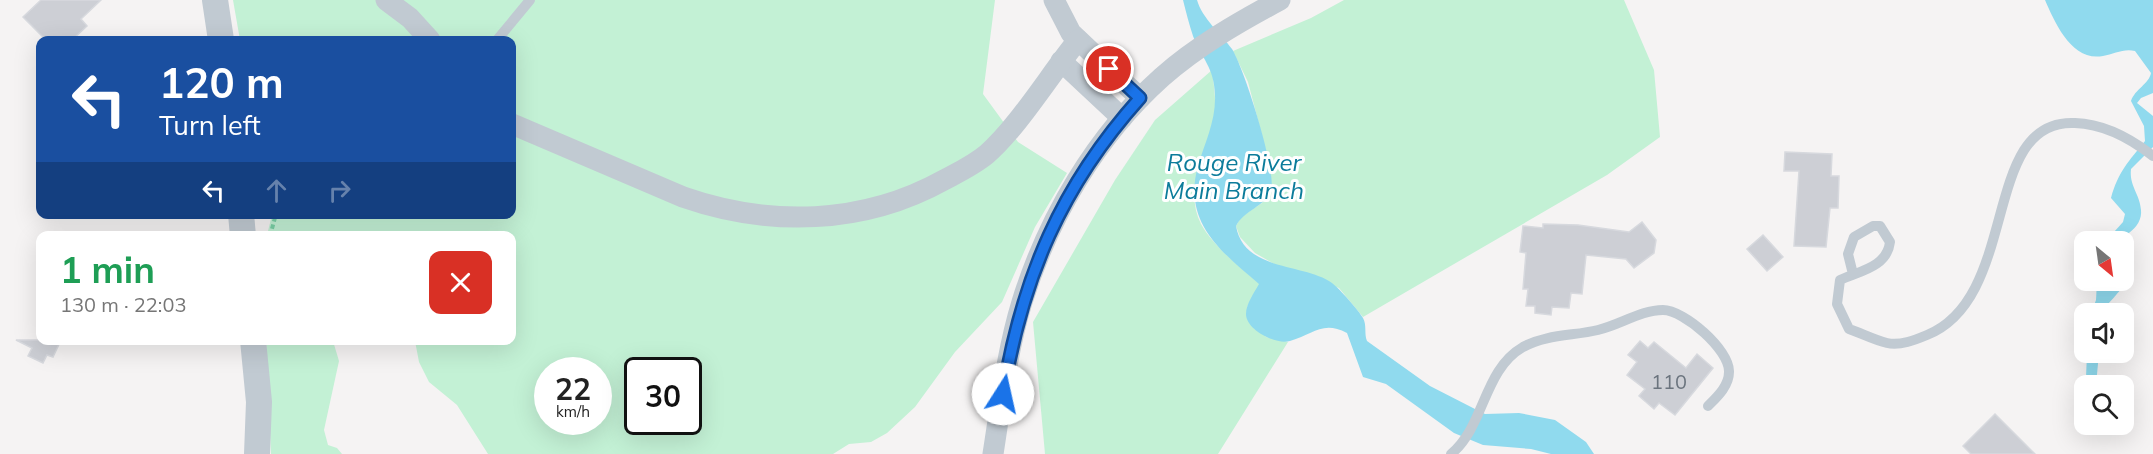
<!DOCTYPE html>
<meta charset="utf-8">
<style>
body{margin:0;font-family:Mulish,sans-serif;background:#f2f2f2;color:#222;height:100vh;display:flex;flex-direction:column;font-size:22px;white-space:nowrap}
*{box-sizing:border-box;margin:0}
p{font-size:20px;color:#767676}
.icon{flex:none;width:33px;height:33px;fill:none;stroke:currentColor;stroke-width:2;stroke-linecap:round;stroke-linejoin:round}
.map{position:relative;flex:1;overflow:hidden}
.panel{position:absolute;left:36px;top:231px;width:480px;height:114px;display:flex;flex-direction:column;background:#fff;border-radius:12px;box-shadow:0 6px 24px #0002}
.panel>*{flex:none}
.top-card{position:absolute;left:36px;top:36px;width:480px;height:183px;border-radius:12px;box-shadow:0 6px 24px #0002;background:#1a4fa0;color:#fff;overflow:hidden}
.needle{width:39px;rotate:151deg}
.buttons{position:absolute;left:2074px;top:231px;display:grid;gap:12px}
.buttons a{display:grid;place-items:center;width:60px;height:60px;border-radius:12px;background:#fff;box-shadow:0 6px 24px #0002;font-size:30px}
.speed{position:absolute;left:534px;top:357px;display:flex;gap:12px;font-size:30px;font-weight:700;text-align:center}
.speed>*{display:grid;place-content:center;width:78px;height:78px;border-radius:50%;background:#fff;box-shadow:0 6px 24px #0002;line-height:1}
.speed small{font-size:15px;font-weight:400}
.speed .limit{border:3px solid #111;border-radius:9px;background:#fff;color:#111}
.pin{position:absolute;display:grid;place-items:center;width:51px;height:51px;color:#fff;margin:-26px;border:3px solid #fff;border-radius:50%;box-shadow:0 2px 6px #0007}
.me{position:absolute;width:66px;margin:-33px;rotate:10deg;stroke-linejoin:round;filter:drop-shadow(0 0 4px #0008)}
.turn{display:flex;align-items:center;gap:21px;height:126px;padding:0 24px;font-size:27px}
.turn .icon{width:78px;height:78px;stroke-width:2.5}
.turn b{display:block;font-size:42px;line-height:51px}
.lanes{display:flex;align-items:center;height:57px;padding:0 24px;background:#0003;justify-content:center;gap:30px;direction:ltr}
.lanes .off{opacity:.35}
.round{display:grid;place-items:center;flex:none;width:63px;height:63px;border-radius:12px;background:#f2f2f2}
.summary{display:flex;align-items:center;justify-content:space-between;height:102px;padding:0 24px}
h1{font-size:36px;font-weight:700;line-height:45px;color:#1e9e55}
.map>svg:first-child{display:block}
</style>
<div class="map">
<svg width="2153" height="454" viewBox="0 0 2153 454">
<rect width="100%" height="100%" fill="#f5f3f3"/>
<g fill="#c3f1d5" fill-rule="evenodd">
<path d="M 233,0 L 995,0 L 983,94 L 1018,142 L 1067,173 L 1035,227 L 1002,302 L 955,352 L 915,407 L 887,433 L 871,442 L 849,444 L 833,454 L 488,454 L 457,405 L 429,382 L 419,362 L 415,341 L 512,340 L 512,236 L 267,235 L 272,215 L 512,214 L 512,40 L 240,40 ZM 548,370 L 598,370 L 598,422 L 548,422 ZM 638,370 L 688,370 L 688,422 L 638,422 Z"/>
<path d="M 1344,0 L 1624,0 L 1654,70 L 1660,137 L 1607,175 L 1363,317 L 1339,288 L 1281,268 L 1255,253 L 1240,237 L 1236,226 L 1241,217 L 1262,203 L 1271,170 L 1248,82 L 1233,51 L 1311,18 Z"/>
<path d="M 1212,70 C 1214,86 1217,105 1214,121 C 1207,155 1183,189 1201,224 C 1213,246 1241,268 1260,284 L 1247,307 L 1266,337 L 1288,342 L 1218,454 L 1045,454 L 1033,322 L 1115,180 L 1155,120 Z"/>
<path d="M 266,341 L 333,341 L 339,361 L 324,430 L 328,445 L 337,448 L 342,454 L 271,454 Z"/>
</g>
<g fill="#90daee">
<path d="M 1183,0 L 1197,0 C 1202,18 1221,34 1232,49 C 1244,68 1277,171 1271,190 C 1265,207 1244,210 1236,226 C 1244,272 1305,263 1332,283 C 1339,288 1359,311 1363,318 C 1367,325 1364,334 1367,341 L 1430,386 L 1473,408 L 1485,414 L 1519,413 L 1555,420 L 1586,442 L 1594,454 L 1551,454 L 1531,449 L 1483,445 L 1454,433 L 1386,384 L 1363,377 L 1347,333 C 1322,320 1313,335 1290,341 C 1276,345 1246,330 1246,314 C 1246,304 1254,293 1259,284 C 1222,252 1182,223 1198,166 C 1205,142 1216,121 1215,95 C 1214,66 1202,60 1193,36 C 1189,24 1186,12 1183,0 Z"/>
<path d="M 2045,0 L 2153,0 L 2153,93 L 2141,98 L 2137,103 L 2153,116 L 2153,147 L 2131,169 C 2129,186 2140,194 2141,210 C 2143,228 2121,241 2106,241 L 2123,222 L 2125,214 L 2111,198 C 2118,172 2129,161 2145,141 L 2144,126 L 2131,101 C 2135,89 2149,84 2151,73 L 2135,51 C 2124,48 2114,54 2103,56 C 2072,62 2055,23 2045,0 Z"/>
<path d="M 2124,259 L 2133,268 C 2133,280 2109,301 2101,313 L 2091,313 L 2096,300 L 2097,281 L 2124,280 Z"/>
<path d="M 2087,353 L 2099,353 L 2096,385 L 2085,386 L 2085,402 Z"/>
</g>
<g fill="#cdcfd5" stroke="#d7d9de" stroke-width="1.5">
<path d="M 41,0 L 101,0 L 81,19 L 87,26 L 72,40 L 46,40 L 23,17 Z"/>
<path d="M 1785,152 L 1832,154 L 1831,176 L 1839,176 L 1838,208 L 1830,208 L 1826,247 L 1794,246 L 1799,171 L 1784,171 Z"/>
<path d="M 1642,222 L 1656,240 L 1654,253 L 1634,268 L 1626,259 L 1586,255 L 1582,294 L 1571,293 L 1569,308 L 1552,307 L 1551,315 L 1535,313 L 1535,306 L 1526,306 L 1528,289 L 1523,289 L 1526,253 L 1520,252 L 1523,226 L 1543,228 L 1543,224 L 1578,225 L 1629,232 Z"/>
<path d="M 1763,235 L 1783,257 L 1767,271 L 1747,249 Z"/>
<path d="M 16,340 L 61,340 L 53,357 L 47,355 L 43,363 L 28,356 L 32,348 Z"/>
<path d="M 1640,341 L 1648,348 L 1654,342 L 1686,368 L 1697,354 L 1713,368 L 1675,415 L 1659,403 L 1654,409 L 1639,396 L 1645,389 L 1627,375 L 1637,362 L 1628,355 Z"/>
<path d="M 1995,414 L 2035,454 L 1971,454 L 1963,446 Z"/>
</g>
<g fill="none" stroke-linecap="round" stroke-linejoin="round">
<path stroke="#7ad0a6" stroke-width="4" stroke-dasharray="4.5 3" stroke-linecap="butt" d="M 270,236 L 276,214"/>
<g stroke="#c1cad2" stroke-width="10">
<path d="M 497,40 L 530,0"/>
<path d="M 1853,274 L 1848,254 L 1854,237 L 1873,226 L 1880,226 L 1890,242 C 1887,267 1860,271 1840,280 L 1837,304 L 1849,329 C 1861,333 1874,340 1887,343 C 1900,346 1915,340 1927,335 C 2021,297 1980,118 2075,123 C 2105,124 2130,138 2153,156"/>
<path d="M 1451,454 C 1485,426 1483,370 1523,347 C 1547,334 1573,336 1598,330 C 1620,325 1641,310 1663,310 C 1684,310 1730,350 1729,372 C 1729,386 1717,397 1708,406"/>
</g>
<g stroke="#c1cad2" stroke-width="21">
<path d="M 386,0 L 410,18 L 430,40"/>
<path d="M 1054,0 L 1071,33 L 1140,98"/>
<path d="M 1061,61 L 1122,118"/>
<path d="M 512,124 L 683,197 C 769,227 863,225 944,180 C 959,172 974,165 987,154 C 1018,127 1051,73 1078,40"/>
<path d="M 993,454 C 1001,403 1007,351 1022,302 C 1048,218 1096,136 1162,77 C 1197,46 1239,22 1280,0"/>
</g>
<g stroke="#c1cad2" stroke-width="26">
<path d="M 215,0 L 221,40"/>
<path d="M 241,214 L 243,236"/>
<path d="M 253,340 L 259,402 L 257,454"/>
</g>
</g>
<g fill="none" stroke-linecap="round" stroke-linejoin="round">
<g stroke="#114b97" stroke-width="15">
<path id="route" d="M 1003,394 C 1022,278 1061,186 1140,98 L 1109,69"/>
</g>
<use href="#route" stroke="#1a73e8" stroke-width="10"/>
</g>
<g text-anchor="middle" stroke-width="6" stroke-linejoin="round" paint-order="stroke">
<g font-size="20" fill="#6b747e">
<text x="1669" y="389">110</text>
</g>
<g font-size="24" font-style="italic" fill="#0c7c9b" stroke="#fff">
<text x="1234" y="171">Rouge River<tspan x="1234" dy="28">Main Branch</tspan></text>
</g>
</g>
</svg>
<div class="buttons">
<a><svg class="needle" viewBox="-14 -14 28 28"><path d="M0-13l5 13h-10z" fill="#e53935"/><path d="M0 13l5-13h-10z" fill="#767676"/></svg></a>
<a><svg class="icon" aria-label="sound" viewBox="0 0 24 24"><path d="M4 9h4l5-4v14l-5-4H4zM17 9q2 3 0 6"/></svg></a>
<a><svg class="icon" aria-label="search" viewBox="0 0 24 24"><circle cx="10" cy="10" r="6"/><path d="M15 15l6 6"/></svg></a>
</div>
<div class="speed"><div>22<small>km/h</small></div><div class="limit">30</div></div>
<div class="pin" style="left:1109px;top:69px;background:#d93025"><svg class="icon" aria-label="arrive" viewBox="0 0 24 24"><path d="M6 21V4h12l-3 4 3 4H6"/></svg></div>
<svg class="me" style="left:1003px;top:394px" viewBox="-20 -20 40 40"><circle r="19" fill="#fff"/><path d="M0-13L10 11 0 6-10 11z" fill="#1a73e8"/></svg>
<div class="top-card">
<div class="turn"><svg class="icon" aria-label="left" viewBox="0 0 24 24"><path d="M17 20v-9H6M10 6l-5 5 5 5"/></svg><div><b>120 m</b>Turn left</div></div>
<div class="lanes"><svg class="icon" aria-label="left" viewBox="0 0 24 24"><path d="M17 20v-9H6M10 6l-5 5 5 5"/></svg><svg class="icon off" aria-label="ahead" viewBox="0 0 24 24"><path d="M12 20V5M6 11l6-6 6 6"/></svg><svg class="icon off" aria-label="right" viewBox="0 0 24 24"><path d="M7 20v-9h11M14 6l5 5-5 5"/></svg></div>
</div>
<section class="panel">
<div class="summary"><div><h1>1 min</h1><p>130 m · 22:03</p></div><a class="round" style="background:#d93025;color:#fff"><svg class="icon" aria-label="close" viewBox="0 0 24 24"><path d="M6 6l12 12M18 6L6 18"/></svg></a></div>
</section>
</div>
